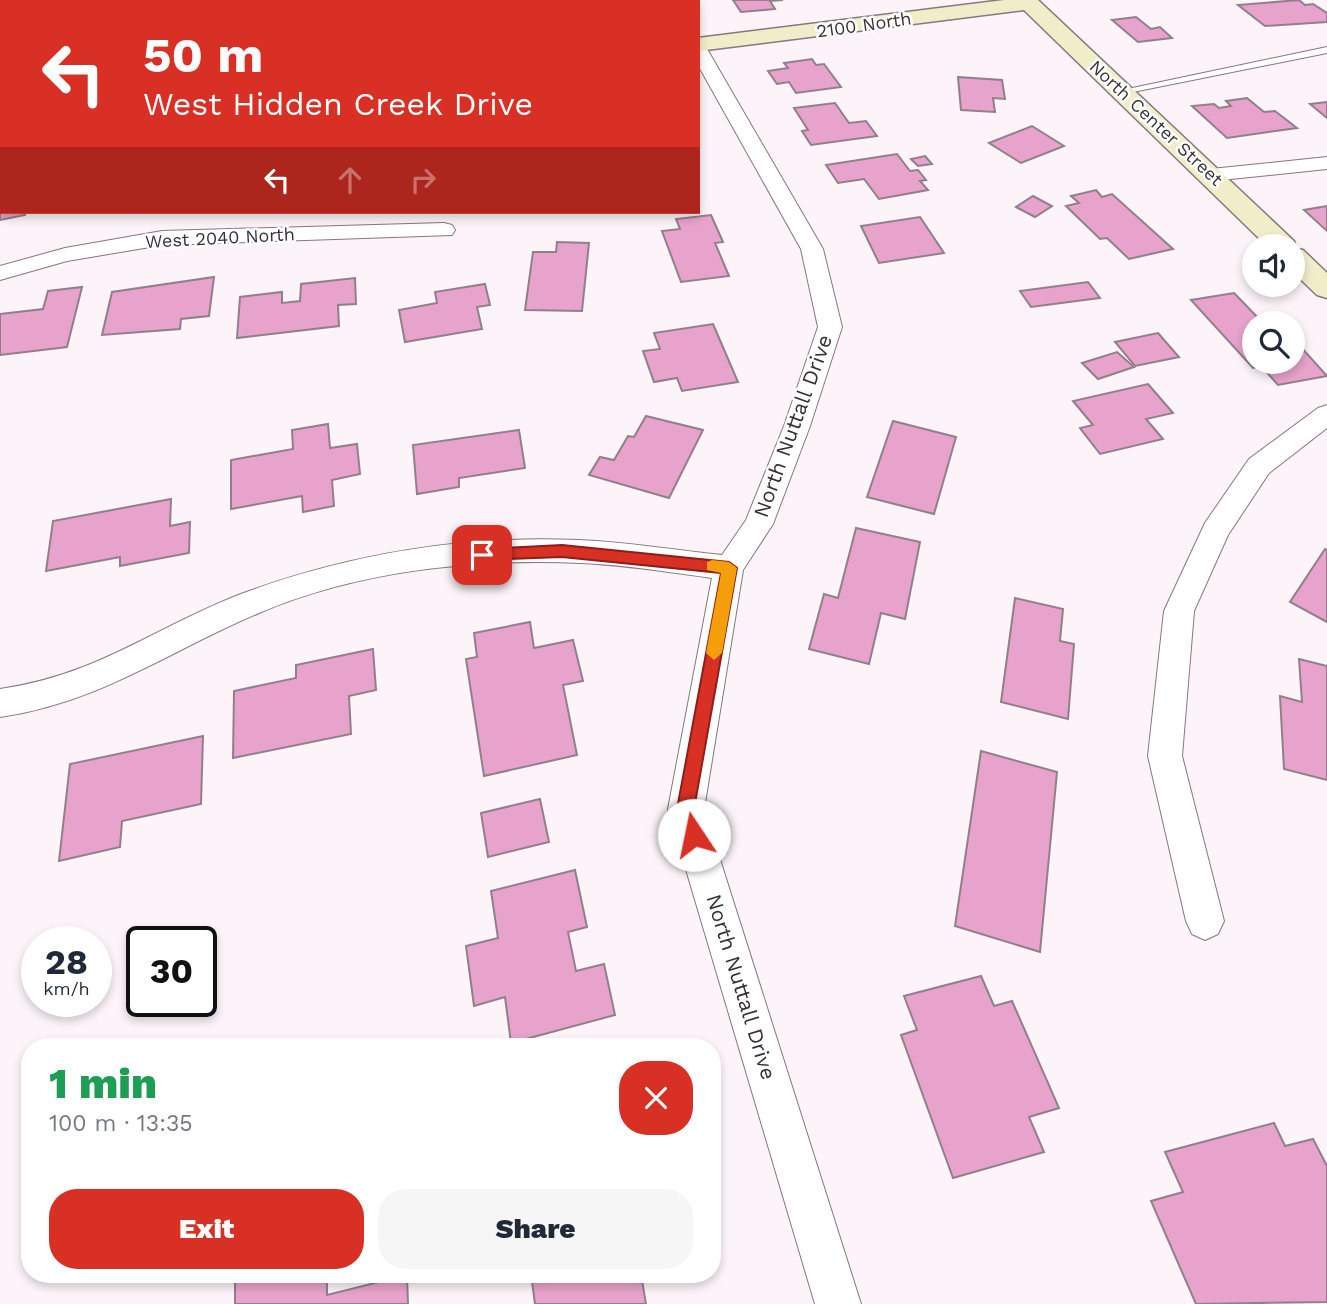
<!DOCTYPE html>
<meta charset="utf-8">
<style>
body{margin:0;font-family:"Work Sans",sans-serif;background:#f6f6f7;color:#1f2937;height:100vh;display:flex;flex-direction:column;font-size:26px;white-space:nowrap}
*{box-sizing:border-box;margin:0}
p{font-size:23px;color:#747a83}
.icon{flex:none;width:38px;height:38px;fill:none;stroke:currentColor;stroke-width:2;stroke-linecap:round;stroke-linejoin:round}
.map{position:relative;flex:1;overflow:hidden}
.panel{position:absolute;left:21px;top:1038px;width:700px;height:245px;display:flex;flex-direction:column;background:#fff;border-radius:28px;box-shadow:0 4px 10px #0003}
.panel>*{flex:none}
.top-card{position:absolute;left:0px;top:0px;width:700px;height:214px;box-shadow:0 4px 10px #0003;background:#d93025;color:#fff;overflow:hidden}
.buttons{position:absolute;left:1242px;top:234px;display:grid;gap:14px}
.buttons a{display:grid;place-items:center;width:63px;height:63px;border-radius:50%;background:#fff;box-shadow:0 4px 10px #0003;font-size:35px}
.speed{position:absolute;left:21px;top:926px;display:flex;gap:14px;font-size:35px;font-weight:700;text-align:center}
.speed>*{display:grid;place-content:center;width:91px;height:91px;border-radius:50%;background:#fff;box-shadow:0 4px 10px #0003;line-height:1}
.speed small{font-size:18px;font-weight:400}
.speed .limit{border:4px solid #111;border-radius:10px;background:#fff;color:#111}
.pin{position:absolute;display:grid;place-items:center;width:60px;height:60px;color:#fff;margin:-30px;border-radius:14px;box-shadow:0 4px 10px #0006}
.me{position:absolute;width:77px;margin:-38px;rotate:349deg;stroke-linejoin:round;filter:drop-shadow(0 0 5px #0008)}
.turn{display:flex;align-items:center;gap:24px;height:147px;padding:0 28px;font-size:32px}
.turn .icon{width:91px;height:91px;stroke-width:2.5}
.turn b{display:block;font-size:49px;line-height:60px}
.lanes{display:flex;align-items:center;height:66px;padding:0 28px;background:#0003;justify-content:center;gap:35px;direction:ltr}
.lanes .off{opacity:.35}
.round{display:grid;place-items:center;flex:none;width:74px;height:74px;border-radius:28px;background:#f6f6f7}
.overview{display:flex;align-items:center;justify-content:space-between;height:119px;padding:0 28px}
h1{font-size:42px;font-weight:800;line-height:52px;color:#1e9e55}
.button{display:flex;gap:14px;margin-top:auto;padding:14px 28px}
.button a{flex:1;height:80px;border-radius:28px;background:#d93025;color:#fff;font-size:28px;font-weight:800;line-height:80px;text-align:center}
.button a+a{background:#f6f6f7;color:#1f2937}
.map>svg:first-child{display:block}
</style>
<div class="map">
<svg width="1327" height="1304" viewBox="0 0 1327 1304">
<rect width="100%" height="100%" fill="#fcf4f8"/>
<g fill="#e7a3cb" stroke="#927f8a" stroke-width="2">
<path d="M 733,0 L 783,0 L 770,1 L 775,9 L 741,12 Z"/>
<path d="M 1299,0 L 1305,5 L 1313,4 L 1327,13 L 1327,22 L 1265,26 L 1238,5 Z"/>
<path d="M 1136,17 L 1151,29 L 1160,27 L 1172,38 L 1138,42 L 1112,20 Z"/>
<path d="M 812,59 L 816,65 L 824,64 L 841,87 L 796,93 L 789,82 L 777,84 L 768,71 L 788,68 L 784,63 Z"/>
<path d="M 958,77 L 1002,80 L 1005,99 L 993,98 L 995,112 L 961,110 Z"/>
<path d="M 1247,98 L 1264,112 L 1275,111 L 1297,128 L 1227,138 L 1192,106 L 1214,104 L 1219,108 L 1231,106 L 1226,101 Z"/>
<path d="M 1327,102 L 1327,118 L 1310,104 Z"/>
<path d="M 835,103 L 849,123 L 866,121 L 877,136 L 811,145 L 802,131 L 808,130 L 794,108 Z"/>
<path d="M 1032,126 L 1064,146 L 1021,163 L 989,143 Z"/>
<path d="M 897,154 L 910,171 L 918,170 L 926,180 L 920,181 L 928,190 L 879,199 L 864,179 L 838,183 L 826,165 Z"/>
<path d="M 925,156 L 932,164 L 918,166 L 911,159 Z"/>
<path d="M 2,165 L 2,212 L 25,212 L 25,215 L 0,220 Z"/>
<path d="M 1096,190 L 1102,197 L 1112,194 L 1173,249 L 1129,259 L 1107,238 L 1100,239 L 1066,206 L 1079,203 L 1071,196 Z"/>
<path d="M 1033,196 L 1052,206 L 1035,217 L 1016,207 Z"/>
<path d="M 1327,206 L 1327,231 L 1304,210 Z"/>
<path d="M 711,215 L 723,242 L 715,243 L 729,276 L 681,282 L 662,231 L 680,229 L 676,219 Z"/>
<path d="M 920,217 L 944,253 L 879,263 L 861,226 Z"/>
<path d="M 557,242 L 589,243 L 582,311 L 525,310 L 533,252 L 556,252 Z"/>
<path d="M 214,277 L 209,316 L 181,319 L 180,329 L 102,335 L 112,292 Z"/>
<path d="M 355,278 L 356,304 L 338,305 L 339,326 L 237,338 L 240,297 L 282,292 L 282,303 L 300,301 L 301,284 Z"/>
<path d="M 1088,282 L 1100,298 L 1031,307 L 1020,291 Z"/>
<path d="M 485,284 L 490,305 L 477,307 L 482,329 L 405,342 L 399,310 L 437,303 L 435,292 Z"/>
<path d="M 82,287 L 67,347 L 0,355 L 0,314 L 43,309 L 48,291 Z"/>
<path d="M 1234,293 L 1264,324 L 1255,324 L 1255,362 L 1293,362 L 1293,338 L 1327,376 L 1278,385 L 1261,366 L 1253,368 L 1191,300 Z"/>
<path d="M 713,324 L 738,382 L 682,391 L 677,378 L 654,382 L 643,351 L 660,349 L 654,333 Z"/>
<path d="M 1158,333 L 1179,357 L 1135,366 L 1115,342 Z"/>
<path d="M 1117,352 L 1134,367 L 1098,379 L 1082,363 Z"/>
<path d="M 1148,384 L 1173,413 L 1146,419 L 1163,439 L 1100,454 L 1080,428 L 1093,425 L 1073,401 Z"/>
<path d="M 646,416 L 703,430 L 669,498 L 589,475 L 600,457 L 614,460 L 628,436 L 634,437 Z"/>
<path d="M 893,421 L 956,437 L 934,514 L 867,497 Z"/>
<path d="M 328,424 L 330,448 L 357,444 L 360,474 L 332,480 L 334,506 L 303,512 L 302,496 L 231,509 L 231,460 L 293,449 L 292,430 Z"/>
<path d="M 519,430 L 525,468 L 459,478 L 459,487 L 417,494 L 413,445 Z"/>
<path d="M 171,499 L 170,526 L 190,522 L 189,553 L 120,566 L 120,557 L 46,571 L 53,521 Z"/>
<path d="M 856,528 L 920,542 L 905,619 L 881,613 L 869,664 L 809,649 L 824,594 L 838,598 Z"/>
<path d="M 1325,549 L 1327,550 L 1327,622 L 1290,602 Z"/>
<path d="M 1015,598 L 1063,609 L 1060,641 L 1074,644 L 1068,719 L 1001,702 Z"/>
<path d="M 530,622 L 534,648 L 573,640 L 583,681 L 563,685 L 577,755 L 484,776 L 466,659 L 477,657 L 474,633 Z"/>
<path d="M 373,649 L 376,690 L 349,696 L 351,734 L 233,758 L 234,691 L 296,678 L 296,665 Z"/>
<path d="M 1299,659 L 1327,666 L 1327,780 L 1284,769 L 1280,696 L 1302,702 Z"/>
<path d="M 203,736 L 201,804 L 122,821 L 120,847 L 59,861 L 70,764 Z"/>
<path d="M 981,751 L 1057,772 L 1040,952 L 955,926 Z"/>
<path d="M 540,799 L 549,842 L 488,857 L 481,813 Z"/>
<path d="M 575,870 L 587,927 L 568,932 L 576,971 L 604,964 L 615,1015 L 511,1043 L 505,997 L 474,1006 L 466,946 L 498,938 L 491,891 Z"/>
<path d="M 981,976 L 994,1006 L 1012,1001 L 1059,1108 L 1029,1117 L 1044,1152 L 953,1178 L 901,1035 L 917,1030 L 904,996 Z"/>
<path d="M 1274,1123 L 1285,1146 L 1313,1139 L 1327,1166 L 1327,1302 L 1196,1304 L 1151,1201 L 1183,1192 L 1165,1152 Z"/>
<path d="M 266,1274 L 327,1274 L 327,1295 L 407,1275 L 408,1304 L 235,1304 L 235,1282 Z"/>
<path d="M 531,1274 L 641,1274 L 646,1304 L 535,1304 Z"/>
</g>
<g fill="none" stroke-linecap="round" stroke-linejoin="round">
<g stroke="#887680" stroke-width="2">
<path id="lane" d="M 1327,47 L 1327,53 L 1123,94 L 1118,91 Z"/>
</g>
<g stroke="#887680" stroke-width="2">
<g id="street">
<path d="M 530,0 L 546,0 L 529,2 Z"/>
<path d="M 0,29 L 2,29 L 0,40 Z"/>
<path d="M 698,44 L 707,49 L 823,249 L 842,327 L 810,426 L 773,524 L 743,570 L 704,809 L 861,1304 L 815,1304 L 668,809 L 712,578 C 669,572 625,565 581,563 C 475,558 357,571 259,613 C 169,651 99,703 0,717 L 0,689 C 98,675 153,628 241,594 C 348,554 464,535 579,540 C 627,542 674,550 722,555 L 746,520 L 784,426 L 818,327 L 801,249 L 698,65 Z"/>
<path d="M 1327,157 L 1327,169 L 1211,181 L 1201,175 L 1211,169 Z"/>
<path d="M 444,223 L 452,225 L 455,230 L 452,235 L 162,245 L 67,261 L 0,280 L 0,266 L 65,248 L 162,231 Z"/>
<path d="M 1327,405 L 1327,428 L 1269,473 L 1228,535 L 1194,611 L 1182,756 L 1224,921 L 1218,934 L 1205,940 L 1192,934 L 1186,921 L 1148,756 L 1164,611 L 1205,523 L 1249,459 L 1318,408 Z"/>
</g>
</g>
<g stroke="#887680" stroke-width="3">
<g id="secondary">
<path d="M 1004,0 L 1038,0 L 1294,241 L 1296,249 L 1303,250 L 1327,273 L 1327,298 L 1317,295 L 1293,272 L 1293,247 L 1268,247 L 1024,10 L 698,51 L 698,38 Z"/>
<rect x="0" y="118" width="2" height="14"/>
</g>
</g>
<use href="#lane" fill="#fff" fill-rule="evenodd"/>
<use href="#street" fill="#fff" fill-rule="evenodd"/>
<use href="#secondary" fill="#f0eec9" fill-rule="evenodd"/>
</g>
<path fill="#d93025" stroke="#8d1f18" stroke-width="2" d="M 562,545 L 729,562 L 737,568 L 694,809 L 703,835 L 700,841 L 694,844 L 687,841 L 677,809 L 721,573 L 562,557 L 482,560 L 474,555 L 482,549 Z"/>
<path fill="#f59e0b" d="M 712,560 L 729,562 L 737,568 L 722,653 L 714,660 L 706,653 L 721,573 L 707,570 L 707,562 Z"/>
<g text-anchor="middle" stroke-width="5" stroke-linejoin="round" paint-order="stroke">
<g font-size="18" fill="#372f34" stroke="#fff">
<text transform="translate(864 25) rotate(-8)" y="6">2100 North</text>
<text transform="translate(1156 123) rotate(43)" y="6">North Center Street</text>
<text transform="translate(220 238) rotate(-3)" y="6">West 2040 North</text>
</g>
<g font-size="21" fill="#372f34" stroke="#fff">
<text transform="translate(793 426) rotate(-70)" y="7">North Nuttall Drive</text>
<text transform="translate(741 987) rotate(73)" y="7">North Nuttall Drive</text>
</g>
</g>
</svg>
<div class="buttons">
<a><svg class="icon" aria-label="sound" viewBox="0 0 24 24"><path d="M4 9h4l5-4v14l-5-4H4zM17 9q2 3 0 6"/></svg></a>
<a><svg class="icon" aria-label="search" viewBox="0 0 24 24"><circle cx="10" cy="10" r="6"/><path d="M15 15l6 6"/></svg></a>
</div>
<div class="speed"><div>28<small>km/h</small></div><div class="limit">30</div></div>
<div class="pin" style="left:482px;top:555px;background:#d93025"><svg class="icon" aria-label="arrive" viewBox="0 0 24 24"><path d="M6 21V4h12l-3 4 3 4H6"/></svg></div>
<svg class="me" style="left:694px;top:835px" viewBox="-20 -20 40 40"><circle r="19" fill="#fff"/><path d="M0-13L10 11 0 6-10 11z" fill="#d93025"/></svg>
<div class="top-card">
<div class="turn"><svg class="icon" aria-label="left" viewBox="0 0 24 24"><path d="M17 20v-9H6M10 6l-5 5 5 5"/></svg><div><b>50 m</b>West Hidden Creek Drive</div></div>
<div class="lanes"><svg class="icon" aria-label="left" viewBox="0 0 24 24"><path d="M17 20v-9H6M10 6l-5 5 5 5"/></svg><svg class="icon off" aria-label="ahead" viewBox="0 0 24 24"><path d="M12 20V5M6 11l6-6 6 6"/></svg><svg class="icon off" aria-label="right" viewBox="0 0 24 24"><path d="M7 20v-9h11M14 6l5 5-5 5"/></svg></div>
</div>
<section class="panel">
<div class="overview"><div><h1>1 min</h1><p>100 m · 13:35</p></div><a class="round" style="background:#d93025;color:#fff"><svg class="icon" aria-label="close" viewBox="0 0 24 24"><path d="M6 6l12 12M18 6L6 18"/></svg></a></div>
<div class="button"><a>Exit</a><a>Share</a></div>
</section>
</div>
